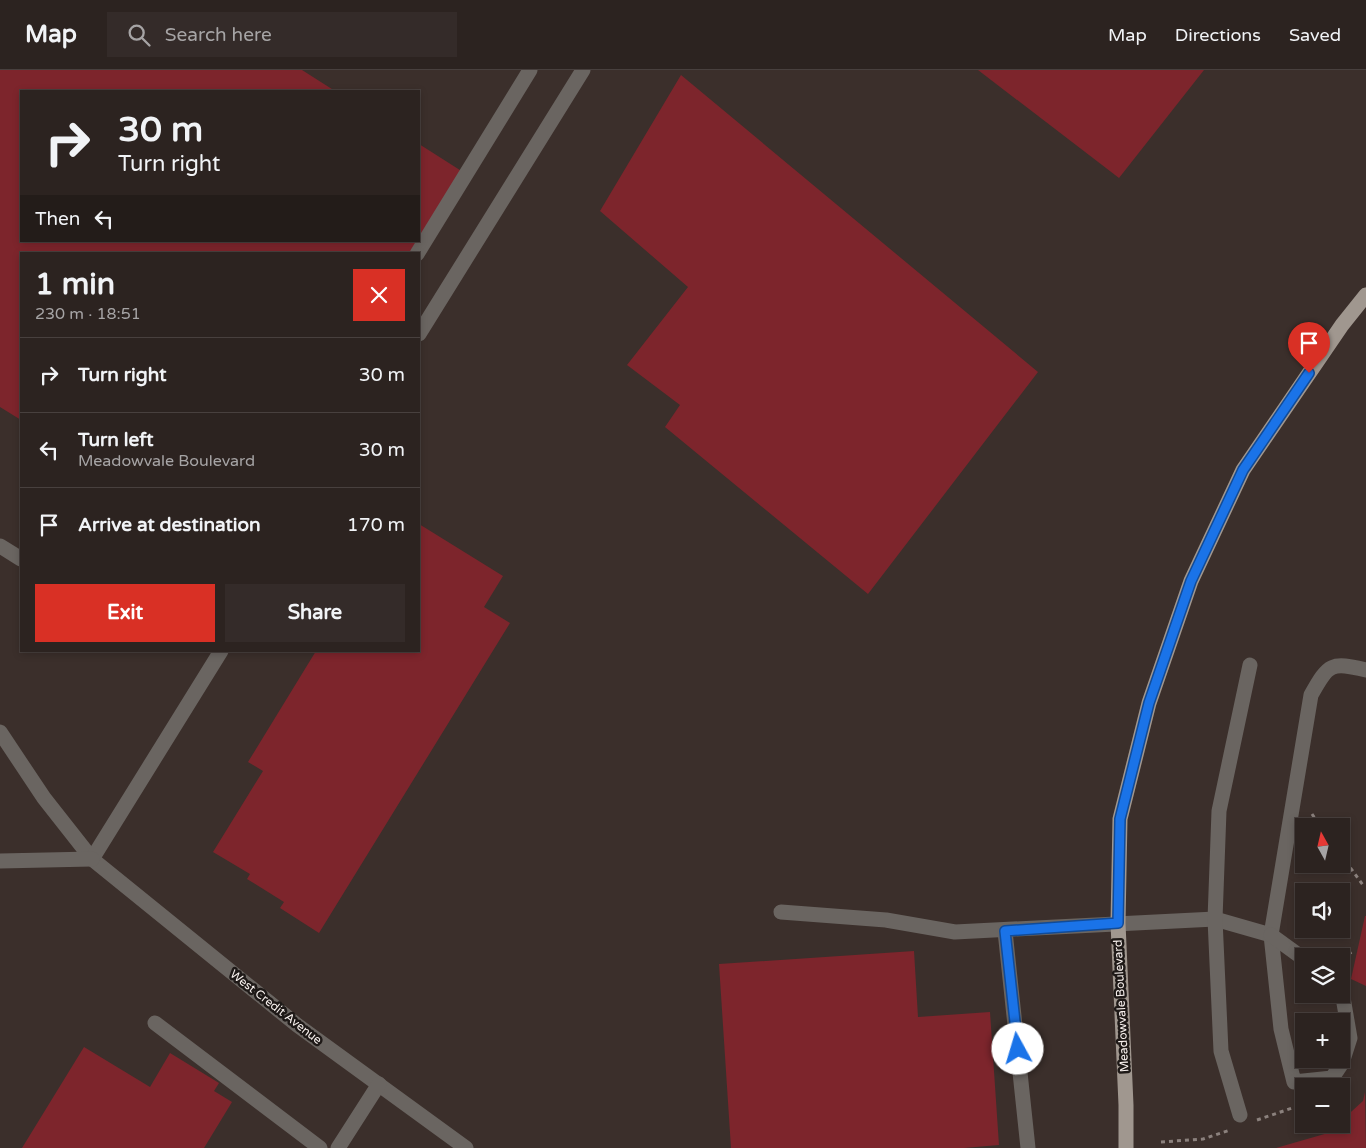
<!DOCTYPE html>
<meta charset="utf-8">
<style>
body{margin:0;font-family:"Varela Round",sans-serif;background:#342b29;color:#f1f3f6;height:100vh;display:flex;flex-direction:column;font-size:19px;white-space:nowrap}
*{box-sizing:border-box;margin:0}
p{font-size:16px;color:#a6a4a5}
.icon{flex:none;width:28px;height:28px;fill:none;stroke:currentColor;stroke-width:2;stroke-linecap:round;stroke-linejoin:round}
.map{position:relative;flex:1;overflow:hidden}
.panel{position:absolute;left:20px;top:182px;width:400px;height:400px;display:flex;flex-direction:column;background:#2c2320;border-radius:0px;box-shadow:0 2px 8px #0003,0 0 0 1px #48403e}
.panel>*{flex:none}
.hud{position:absolute;left:20px;top:20px;width:400px;height:152px;border-radius:0px;box-shadow:0 2px 8px #0003,0 0 0 1px #48403e;background:#2c2320;color:#f1f3f6;overflow:hidden}
.needle{width:32px;rotate:352deg}
.buttons{position:absolute;left:1295px;top:748px;display:grid;gap:10px}
.buttons a{display:grid;place-items:center;width:55px;height:55px;border-radius:0px;background:#2c2320;box-shadow:0 2px 8px #0003,0 0 0 1px #48403e;font-size:25px}
.pin{position:absolute;display:grid;place-items:center;width:42px;height:42px;color:#fff;margin:-51px -21px;border-radius:50% 50% 50% 0;rotate:-45deg;box-shadow:0 0 5px #0007}
.pin .icon{rotate:45deg}
.me{position:absolute;width:55px;margin:-28px;rotate:354deg;stroke-linejoin:round;filter:drop-shadow(0 0 4px #0008)}
.turn{display:flex;align-items:center;gap:18px;height:105px;padding:0 15px;font-size:22px}
.turn .icon{width:65px;height:65px;stroke-width:2.5}
.turn b{display:block;font-size:35px;line-height:42px}
.then{display:flex;align-items:center;height:48px;padding:0 15px;background:#0003;gap:10px;font-size:19px}
.round{display:grid;place-items:center;flex:none;width:52px;height:52px;border-radius:0px;background:#342b29}
.summary{display:flex;align-items:center;justify-content:space-between;height:85px;padding:0 15px}
h1{font-size:30px;font-weight:700;line-height:38px}
.cta{display:flex;gap:10px;margin-top:auto;padding:10px 15px}
.cta a{flex:1;height:58px;border-radius:0px;background:#d93025;color:#fff;font-size:20px;font-weight:700;line-height:58px;text-align:center}
.cta a+a{background:#342b29;color:#f1f3f6}
ul{padding:0;list-style:none}
li{display:flex;align-items:center;gap:15px;height:75px;padding:0 15px;border-top:1px solid #48403e}
li div{flex:1}
li b{display:block;font-size:19px}
li em{font-style:normal}
header{display:flex;align-items:center;gap:30px;box-sizing:border-box;height:70px;padding:0 25px;background:#2c2320;border-bottom:1px solid #48403e}
header strong{font-size:24px}
nav{display:flex;gap:28px;margin-inline-start:auto;font-size:18px}
.search{width:350px;height:45px;background:#342b29;display:flex;align-items:center;gap:12px;box-sizing:border-box;padding:0 18px;border-radius:0px;color:#a6a4a5;font-size:19px}
.map>svg:first-child{display:block}
</style>
<header>
<strong>Map</strong>
<div class="search"><svg class="icon" aria-label="search" viewBox="0 0 24 24"><circle cx="10" cy="10" r="6"/><path d="M15 15l6 6"/></svg>Search here</div>
<nav><a>Map</a><a>Directions</a><a>Saved</a></nav>
</header>
<div class="map">
<svg width="1366" height="1078" viewBox="0 0 1366 1078">
<rect width="100%" height="100%" fill="#3b2f2b"/>
<g fill="#7d252c">
<path d="M 0,0 L 302,0 L 335,21 L 21,21 L 21,171 L 419,171 L 419,74 L 463,102 L 411,184 L 21,184 L 21,350 L 0,337 Z"/>
<path d="M 978,0 L 1204,0 L 1119,108 Z"/>
<path d="M 681,5 L 1038,302 L 868,524 L 665,357 L 680,335 L 627,295 L 688,217 L 600,141 Z"/>
<path d="M 419,454 L 503,506 L 484,537 L 510,553 L 319,863 L 280,838 L 284,832 L 247,809 L 250,804 L 213,782 L 263,701 L 248,692 L 316,581 L 419,581 Z"/>
<path d="M 1365,846 L 1366,846 L 1366,916 L 1351,909 Z"/>
<path d="M 914,881 L 918,947 L 990,942 L 999,1075 L 964,1078 L 731,1078 L 719,894 Z"/>
<path d="M 84,977 L 150,1017 L 170,983 L 219,1013 L 214,1021 L 232,1032 L 204,1078 L 22,1078 Z"/>
<path d="M 1365,1022 L 1366,1078 L 1276,1078 L 1328,1063 L 1338,1054 L 1341,1054 L 1341,1051 L 1363,1031 Z"/>
</g>
<g fill="none" stroke-linecap="round" stroke-linejoin="round">
<g stroke="#8b817d" stroke-width="3" stroke-dasharray="4 4" stroke-linecap="butt">
<path d="M 1312,744 L 1320,756"/>
<path d="M 1341,785 L 1363,815"/>
<path d="M 1302,863 L 1304,845"/>
<path d="M 1341,888 L 1352,882"/>
<path d="M 1257,1050 L 1304,1034"/>
<path d="M 1161,1072 L 1203,1069 L 1230,1060"/>
</g>
<g stroke="#6a6561" stroke-width="15">
<path d="M 417,184 L 530,0"/>
<path d="M 419,264 L 583,0"/>
<path d="M 0,476 L 21,489"/>
<path d="M 0,662 L 44,728 L 92,789 L 297,955 L 466,1078"/>
<path d="M 92,789 L 221,581"/>
<path d="M 0,791 L 92,789"/>
<path d="M 781,842 L 886,850 L 955,862 L 1215,849 L 1271,865 L 1311,625 C 1329,593 1331,592 1366,600"/>
<path d="M 1005,861 L 1028,1078"/>
<path d="M 1271,865 L 1281,959 L 1294,1012 L 1332,1008 L 1342,993 L 1350,968 L 1341,916"/>
<path d="M 1271,865 L 1304,889"/>
<path d="M 155,953 L 320,1078"/>
<path d="M 1240,1045 L 1221,981 L 1215,849 L 1219,741 L 1250,595"/>
<path d="M 338,1078 L 379,1014"/>
</g>
<path stroke="#a0978f" stroke-width="15" d="M 1126,1078 L 1126,1035 L 1118,853 L 1120,749 L 1149,633 L 1191,511 L 1243,400 L 1342,255 L 1366,225"/>
</g>
<g fill="none" stroke-linecap="round" stroke-linejoin="round">
<g stroke="#114b97" stroke-width="12">
<path id="route" d="M 1018,979 L 1005,861 L 1118,853 L 1120,749 L 1149,633 L 1191,511 L 1243,400 L 1309,303"/>
</g>
<use href="#route" stroke="#1a73e8" stroke-width="9"/>
</g>
<g text-anchor="middle" stroke-width="5" stroke-linejoin="round" paint-order="stroke">
<g font-size="12" fill="#f9f2ef" stroke="#1e1917">
<text transform="translate(1121 936) rotate(-93)" y="4">Meadowvale Boulevard</text>
<text transform="translate(276 937) rotate(38)" y="4">West Credit Avenue</text>
</g>
</g>
</svg>
<div class="buttons">
<a><svg class="needle" viewBox="-14 -14 28 28"><path d="M0-13l5 13h-10z" fill="#e53935"/><path d="M0 13l5-13h-10z" fill="#a6a4a5"/></svg></a>
<a><svg class="icon" aria-label="sound" viewBox="0 0 24 24"><path d="M4 9h4l5-4v14l-5-4H4zM17 9q2 3 0 6"/></svg></a>
<a><svg class="icon" aria-label="layers" viewBox="0 0 24 24"><path d="M12 4l9 5-9 5-9-5zM3 14l9 5 9-5"/></svg></a>
<a>+</a>
<a>−</a>
</div>
<div class="pin" style="left:1309px;top:303px;background:#d93025"><svg class="icon" aria-label="arrive" viewBox="0 0 24 24"><path d="M6 21V4h12l-3 4 3 4H6"/></svg></div>
<svg class="me" style="left:1018px;top:979px" viewBox="-20 -20 40 40"><circle r="19" fill="#fff"/><path d="M0-13L10 11 0 6-10 11z" fill="#1a73e8"/></svg>
<div class="hud">
<div class="turn"><svg class="icon" aria-label="right" viewBox="0 0 24 24"><path d="M7 20v-9h11M14 6l5 5-5 5"/></svg><div><b>30 m</b>Turn right</div></div>
<div class="then">Then<svg class="icon" aria-label="left" viewBox="0 0 24 24"><path d="M17 20v-9H6M10 6l-5 5 5 5"/></svg></div>
</div>
<section class="panel">
<div class="summary"><div><h1>1 min</h1><p>230 m · 18:51</p></div><a class="round" style="background:#d93025;color:#fff"><svg class="icon" aria-label="close" viewBox="0 0 24 24"><path d="M6 6l12 12M18 6L6 18"/></svg></a></div>
<ul>
<li><svg class="icon" aria-label="right" viewBox="0 0 24 24"><path d="M7 20v-9h11M14 6l5 5-5 5"/></svg><div><b>Turn right</b></div><em>30 m</em></li>
<li><svg class="icon" aria-label="left" viewBox="0 0 24 24"><path d="M17 20v-9H6M10 6l-5 5 5 5"/></svg><div><b>Turn left</b><p>Meadowvale Boulevard</p></div><em>30 m</em></li>
<li><svg class="icon" aria-label="arrive" viewBox="0 0 24 24"><path d="M6 21V4h12l-3 4 3 4H6"/></svg><div><b>Arrive at destination</b></div><em>170 m</em></li>
</ul>
<div class="cta"><a>Exit</a><a>Share</a></div>
</section>
</div>
